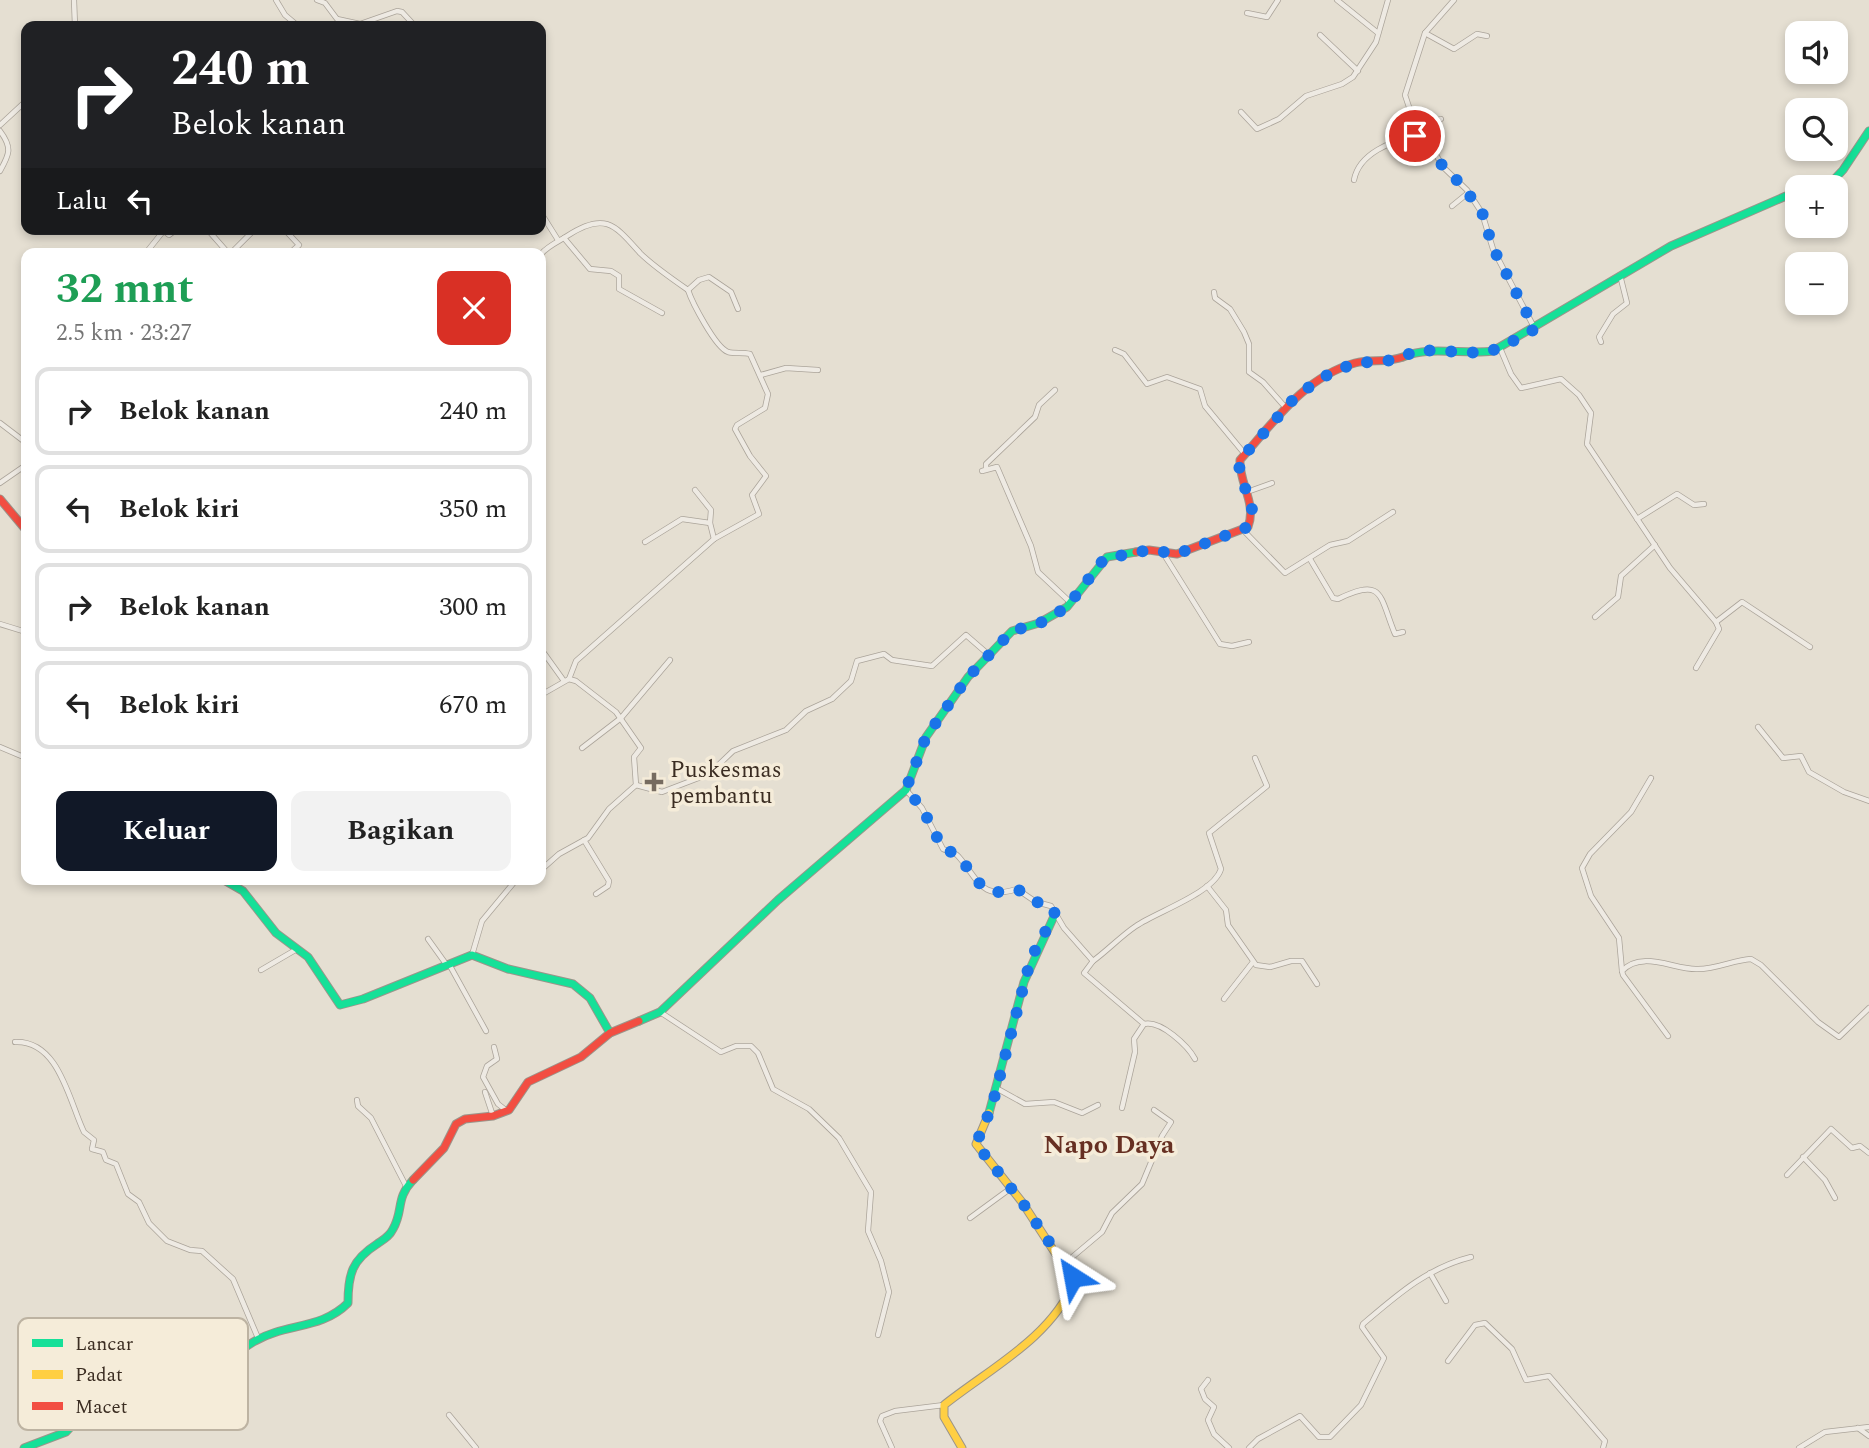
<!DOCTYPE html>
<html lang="id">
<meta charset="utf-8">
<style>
body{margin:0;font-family:Spectral,serif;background:#f2f2f2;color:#222;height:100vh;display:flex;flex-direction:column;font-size:26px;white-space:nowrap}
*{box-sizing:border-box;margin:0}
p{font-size:23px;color:#767676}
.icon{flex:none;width:38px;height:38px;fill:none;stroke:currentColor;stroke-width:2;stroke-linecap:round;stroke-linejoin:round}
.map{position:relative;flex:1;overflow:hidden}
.panel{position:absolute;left:21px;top:248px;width:525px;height:637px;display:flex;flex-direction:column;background:#fff;border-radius:14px;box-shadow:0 4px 10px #0003}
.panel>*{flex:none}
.top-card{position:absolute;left:21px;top:21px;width:525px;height:214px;border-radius:14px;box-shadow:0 4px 10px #0003;background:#202124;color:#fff;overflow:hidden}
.controls{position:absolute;left:1785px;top:21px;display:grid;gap:14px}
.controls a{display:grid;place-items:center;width:63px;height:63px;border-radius:14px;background:#fff;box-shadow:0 4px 10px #0003;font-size:35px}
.pin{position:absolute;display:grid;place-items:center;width:60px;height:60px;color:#fff;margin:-30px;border:4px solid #fff;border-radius:50%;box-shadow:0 2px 7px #0007}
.me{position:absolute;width:77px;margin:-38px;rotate:326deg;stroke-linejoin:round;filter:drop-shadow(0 0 5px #0008)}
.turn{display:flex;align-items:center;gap:24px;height:147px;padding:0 35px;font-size:32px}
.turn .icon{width:91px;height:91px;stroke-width:2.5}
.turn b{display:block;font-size:49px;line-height:60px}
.then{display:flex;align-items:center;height:66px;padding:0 35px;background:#0003;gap:14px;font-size:26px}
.round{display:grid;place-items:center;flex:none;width:74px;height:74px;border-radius:14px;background:#f2f2f2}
.overview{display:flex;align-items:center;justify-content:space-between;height:119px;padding:0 35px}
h1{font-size:42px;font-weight:700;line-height:52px;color:#1e9e55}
.primary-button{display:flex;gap:14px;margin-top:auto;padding:14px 35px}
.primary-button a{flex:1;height:80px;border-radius:14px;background:#111827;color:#fff;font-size:28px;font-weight:700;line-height:80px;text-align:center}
.primary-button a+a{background:#f2f2f2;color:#222}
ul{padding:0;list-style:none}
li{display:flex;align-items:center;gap:21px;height:88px;margin:0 14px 10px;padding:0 21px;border:4px solid #e0e0e0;border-radius:14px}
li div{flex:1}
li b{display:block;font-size:26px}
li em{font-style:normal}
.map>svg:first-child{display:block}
</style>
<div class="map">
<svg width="1869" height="1448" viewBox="0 0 1869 1448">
<rect width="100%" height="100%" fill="#e5dfd2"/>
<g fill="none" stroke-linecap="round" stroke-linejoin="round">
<g stroke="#aba49a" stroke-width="6">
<g id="street">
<path d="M 74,0 L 75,26"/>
<path d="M 276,0 L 285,15 L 298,26"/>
<path d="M 317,0 L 325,3 L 337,19 L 360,24 L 397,11 L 402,12 L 415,26"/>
<path d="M 1337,0 L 1378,33"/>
<path d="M 1454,0 L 1425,33 L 1405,95 L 1409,107 L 1443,167 L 1467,190 L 1482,213 L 1493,249 L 1535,329"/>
<path d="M 1247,13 L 1267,17 L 1278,0"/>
<path d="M 1425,33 L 1454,49 L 1477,34 L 1487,36"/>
<path d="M 1320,35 L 1358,71"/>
<path d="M 1241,112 L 1257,129 L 1279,119 L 1306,96 L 1342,84 L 1353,77 L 1376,42 L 1388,0"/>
<path d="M 0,125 L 26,101"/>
<path d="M 0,131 C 13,148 9,155 0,171"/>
<path d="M 1354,180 C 1359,153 1392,141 1415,136 L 1419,126 L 1441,119"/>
<path d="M 1452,206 L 1468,193"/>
<path d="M 541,213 L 558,240"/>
<path d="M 207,229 L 229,254"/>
<path d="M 284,229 L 299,245 L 289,254"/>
<path d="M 164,231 L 169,235 L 177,229"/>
<path d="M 564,238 L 590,269 L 611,271 L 619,276 L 619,289 L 662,313"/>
<path d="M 145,254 L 165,229"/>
<path d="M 230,254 L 255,229"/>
<path d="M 541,254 C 549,245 558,242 567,236 C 605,211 615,225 640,253 C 653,266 672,279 688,290 L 699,280 L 709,277 L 731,292 L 738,309"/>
<path d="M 1214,292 L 1215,298 L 1230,309 L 1244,332 L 1249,344 L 1249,372 L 1263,382 L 1286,408"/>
<path d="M 1601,342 L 1599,337 L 1613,314 L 1627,303 L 1620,275"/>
<path d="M 1500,348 L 1511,374 L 1521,388 L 1561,379 L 1579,395 L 1591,413 L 1587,444 L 1670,568 L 1716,622 L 1742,602 L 1810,647"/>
<path d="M 1115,350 L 1124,354 L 1147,384 L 1167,377 L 1200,389 L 1205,406 L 1244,453"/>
<path d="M 761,375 L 786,368 L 818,370"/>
<path d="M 0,423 L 25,442"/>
<path d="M 986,469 L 986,464 L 1035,417 L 1039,405 L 1055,390"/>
<path d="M 982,471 L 997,467 L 1031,546 L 1038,572 L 1071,603"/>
<path d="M 0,483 L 26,465"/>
<path d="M 695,490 L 711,510 L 710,523 L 714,539"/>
<path d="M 1247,492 L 1272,483"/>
<path d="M 1637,519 L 1677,494 L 1694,505 L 1704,504"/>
<path d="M 1244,531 L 1285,573 L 1330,545 L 1348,541 L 1393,512"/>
<path d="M 645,542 L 682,519 L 710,523"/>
<path d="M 1163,553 L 1220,644 L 1232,646 L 1249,642"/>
<path d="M 1310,559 L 1333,598 L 1338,599 C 1384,577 1379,595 1395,634 L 1403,632"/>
<path d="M 1595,617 L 1618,597 L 1621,576 L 1655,545"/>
<path d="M 0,624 L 26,632"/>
<path d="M 541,649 L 564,681"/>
<path d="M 1696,668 L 1719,629 L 1716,622"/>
<path d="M 569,679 L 576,661 L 714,539 L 759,514 L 752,495 L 766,476 L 750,456 L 735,429 L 737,425 L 765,408 L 768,394 L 750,354 C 743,352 735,354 728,352 C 715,347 692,302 688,290"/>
<path d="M 541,695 L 569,679 L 576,681 L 616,712 L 641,748 L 634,757 L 636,785 L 609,809 L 588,838 L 559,854 L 541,870"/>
<path d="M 1758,727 L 1783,758 L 1801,756 L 1809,772 L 1844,792 L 1869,801"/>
<path d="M 0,747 L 26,758"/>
<path d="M 582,748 L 621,718 L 670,660"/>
<path d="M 636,785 L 662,792 L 709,774 L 733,751 L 786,730 L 806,711 L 832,699 L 851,681 L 857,661 L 884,654 L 892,660 L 932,666 L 966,635 L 989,655"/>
<path d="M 906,790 L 922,808 L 943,849 C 947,851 955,852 958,856 C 978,878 980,901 1017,889 L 1036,902 L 1051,906 L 1064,928 L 1093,961 L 1084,973 L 1144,1024 L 1134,1039 L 1135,1052 L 1122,1108"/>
<path d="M 584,840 L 609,881 L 608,886 L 596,894"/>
<path d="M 1207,886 L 1226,910 L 1228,925 L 1256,965 L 1270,967 L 1291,961 L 1302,961 L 1317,984"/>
<path d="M 428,939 L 446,964"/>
<path d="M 472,955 L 482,921 L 516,880"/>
<path d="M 1093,961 C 1108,950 1121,936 1136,926 C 1156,912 1214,893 1221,869 L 1209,833 L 1267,786 L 1255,758"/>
<path d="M 449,964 L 486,1031"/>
<path d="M 261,970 L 297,949"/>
<path d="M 1622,971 L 1619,938 L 1591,896 L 1582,868 L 1590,854 L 1631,812 L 1651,778"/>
<path d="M 1224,999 L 1253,962"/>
<path d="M 660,1012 L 721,1052 L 736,1046 L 751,1046 L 758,1053 L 773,1089 L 809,1109 L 839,1138 L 871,1192 L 868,1231 L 881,1261 L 889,1292 L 878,1335"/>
<path d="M 1144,1024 C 1161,1020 1188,1046 1195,1059"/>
<path d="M 1668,1036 L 1623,975 L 1622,971 C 1641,950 1673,969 1696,969 C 1715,970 1733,960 1751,959 L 1761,965 L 1818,1022 L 1839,1037 L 1869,1008"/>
<path d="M 15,1042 C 59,1040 69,1101 84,1132 L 94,1140 L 92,1149 L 103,1152 L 106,1160 L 116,1164 L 128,1194 L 139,1202 L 149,1223 L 167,1241 L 190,1250 L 202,1251 L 233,1279 L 258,1338"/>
<path d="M 494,1047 L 497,1059 L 487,1066 L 483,1077 L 498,1104 L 507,1111"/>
<path d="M 996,1088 L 1025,1104 L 1054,1102 L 1082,1113 L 1098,1105"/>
<path d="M 485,1092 L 493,1116"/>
<path d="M 357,1100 L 358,1106 L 371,1118 L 406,1186"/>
<path d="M 1803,1157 L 1825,1180 L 1835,1198"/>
<path d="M 1787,1175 L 1831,1129 L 1852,1148 L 1860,1146 L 1869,1153"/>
<path d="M 970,1218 L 1011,1188"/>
<path d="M 1064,1264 L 1102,1232 L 1112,1213 L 1142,1184 L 1162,1136 L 1171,1122 L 1154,1110"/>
<path d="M 1430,1273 L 1446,1301"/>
<path d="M 1448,1361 L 1475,1325 L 1485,1323 L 1512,1349 L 1526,1380 L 1549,1376 L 1605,1441 L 1603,1448"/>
<path d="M 1208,1380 L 1201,1389 L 1205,1399 L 1214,1407 L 1208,1420 L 1214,1434 L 1229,1448"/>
<path d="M 107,1386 L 131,1425"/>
<path d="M 449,1415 L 476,1448"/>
<path d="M 1858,1428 L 1869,1436"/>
<path d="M 892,1448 L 880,1421 L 882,1416 L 895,1411 L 944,1405"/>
<path d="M 1249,1448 L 1258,1439 L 1300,1416 L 1319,1437 L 1330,1437 L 1361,1405 L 1384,1358 L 1362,1327 L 1363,1324 C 1397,1295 1427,1268 1471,1257"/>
<path d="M 1799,1448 L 1825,1432 L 1869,1427"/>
</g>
</g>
<g stroke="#9b948a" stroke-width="9">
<g id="fast">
<path d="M 1827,187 L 1843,170 L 1869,131"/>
<path d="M 1403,357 C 1430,345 1463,355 1493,351 L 1671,246 L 1786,196 L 1797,195"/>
<path d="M 224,880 L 243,891 L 276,933 L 308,957 L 340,1005 L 363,999 L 472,955 L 508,969 L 573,984 L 590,998 L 610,1033"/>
<path d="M 639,1021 L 660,1012 L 778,900 L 906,790 L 926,737 L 968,677 L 1012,631 L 1039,623 L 1067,607 L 1107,557 L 1136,552"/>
<path d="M 989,1113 L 1024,982 L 1055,914"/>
<path d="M 24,1448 L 66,1432 L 132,1361 L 140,1363 L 159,1393 C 199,1399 224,1358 255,1341 C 286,1323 321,1330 348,1303 C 348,1274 352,1260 377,1244 C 384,1239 389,1237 393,1229 C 404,1210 395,1199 413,1180"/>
</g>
</g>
<g stroke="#9b948a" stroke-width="9">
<path id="slow" d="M 962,1448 L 944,1417 L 944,1405 C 989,1369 1051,1338 1074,1282 L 1022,1202 L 976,1144 L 989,1113"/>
</g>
<g stroke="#9b948a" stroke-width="9">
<g id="jam">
<path d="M 0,499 L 26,530"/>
<path d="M 1136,552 L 1149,550 L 1177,554 L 1248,527 C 1257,503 1239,484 1240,460 C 1273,423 1304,377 1355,363 C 1371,359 1387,363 1403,357"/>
<path d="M 413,1180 L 444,1148 L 456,1124 L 465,1119 L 493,1116 L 509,1110 L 528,1082 L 581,1057 L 610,1033 L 639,1021"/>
</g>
</g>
<use href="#street" stroke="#eeeae3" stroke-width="4.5"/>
<use href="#fast" stroke="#16e098" stroke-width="7"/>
<use href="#slow" stroke="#ffcf43" stroke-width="7"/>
<use href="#jam" stroke="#f24e42" stroke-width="7"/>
</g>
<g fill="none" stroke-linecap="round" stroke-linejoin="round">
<path stroke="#1a73e8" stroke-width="12" stroke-dasharray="0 21.6" d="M 1073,1277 L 1022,1202 L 976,1144 L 992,1106 L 1031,958 L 1055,914 L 1051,906 L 1037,902 L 1017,889 C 980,900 978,878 958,856 C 955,852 947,851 943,849 L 922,808 L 906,789 L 926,737 L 968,677 L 1012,631 L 1040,623 L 1067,607 L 1104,559 L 1149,550 L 1177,554 L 1248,527 C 1262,502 1235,485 1240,460 L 1297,395 L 1332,372 L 1356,363 L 1395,360 L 1418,350 L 1482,353 L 1500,348 L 1535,329 L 1493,248 L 1482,212 L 1461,184 L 1443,167 L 1419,126 L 1415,136"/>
</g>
<path fill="#766b60" stroke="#f5ecd9" stroke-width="2.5" d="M650.5 771.5h7v7h7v7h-7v7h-7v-7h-7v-7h7z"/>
<g text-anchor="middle" stroke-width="7" stroke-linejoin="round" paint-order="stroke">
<g font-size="23" fill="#3b2d22" stroke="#f5ecd9" text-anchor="start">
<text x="670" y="777">Puskesmas<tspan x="670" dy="26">pembantu</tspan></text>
</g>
<g font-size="26" font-weight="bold" fill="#662f22" stroke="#f5ecd9">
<text x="1109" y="1153">Napo Daya</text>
</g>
</g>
<rect x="18" y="1318" width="230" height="112" rx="10" fill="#f5ecd9" stroke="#bdb3a2" stroke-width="2"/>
<rect x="32" y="1339" width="31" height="8" fill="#16e098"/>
<rect x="32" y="1370" width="31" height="9" fill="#ffcf43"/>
<rect x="32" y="1402" width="31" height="8" fill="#f24e42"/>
<g font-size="19" fill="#3b2d22">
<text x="75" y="1350">Lancar</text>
<text x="75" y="1381">Padat</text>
<text x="75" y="1413">Macet</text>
</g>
</svg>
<div class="controls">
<a><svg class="icon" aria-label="sound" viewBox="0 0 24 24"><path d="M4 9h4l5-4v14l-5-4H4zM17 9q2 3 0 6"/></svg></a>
<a><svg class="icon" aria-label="search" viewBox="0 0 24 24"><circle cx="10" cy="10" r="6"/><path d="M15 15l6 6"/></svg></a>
<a>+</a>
<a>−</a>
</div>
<div class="pin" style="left:1415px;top:136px;background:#d93025"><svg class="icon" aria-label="arrive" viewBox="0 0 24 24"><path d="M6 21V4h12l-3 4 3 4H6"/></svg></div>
<svg class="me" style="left:1073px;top:1277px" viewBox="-20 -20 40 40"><path d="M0-17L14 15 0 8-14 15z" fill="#1a73e8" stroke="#fff" stroke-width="4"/></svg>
<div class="top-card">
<div class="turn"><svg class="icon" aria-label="right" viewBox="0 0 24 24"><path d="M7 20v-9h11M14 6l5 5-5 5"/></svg><div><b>240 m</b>Belok kanan</div></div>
<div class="then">Lalu<svg class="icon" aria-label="left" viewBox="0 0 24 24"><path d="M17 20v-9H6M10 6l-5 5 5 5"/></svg></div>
</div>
<section class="panel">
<div class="overview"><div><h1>32 mnt</h1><p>2.5 km · 23:27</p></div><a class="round" style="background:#d93025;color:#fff"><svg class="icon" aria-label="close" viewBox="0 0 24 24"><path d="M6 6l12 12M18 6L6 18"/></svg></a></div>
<ul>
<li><svg class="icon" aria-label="right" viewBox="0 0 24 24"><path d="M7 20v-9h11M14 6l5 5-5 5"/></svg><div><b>Belok kanan</b></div><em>240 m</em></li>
<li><svg class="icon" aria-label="left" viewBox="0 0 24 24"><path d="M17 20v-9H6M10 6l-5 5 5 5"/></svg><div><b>Belok kiri</b></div><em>350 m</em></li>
<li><svg class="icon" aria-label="right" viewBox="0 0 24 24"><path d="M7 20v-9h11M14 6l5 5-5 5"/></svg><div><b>Belok kanan</b></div><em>300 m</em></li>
<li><svg class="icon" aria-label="left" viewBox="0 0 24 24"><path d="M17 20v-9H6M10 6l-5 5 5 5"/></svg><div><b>Belok kiri</b></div><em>670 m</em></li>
</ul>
<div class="primary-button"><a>Keluar</a><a>Bagikan</a></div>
</section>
</div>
